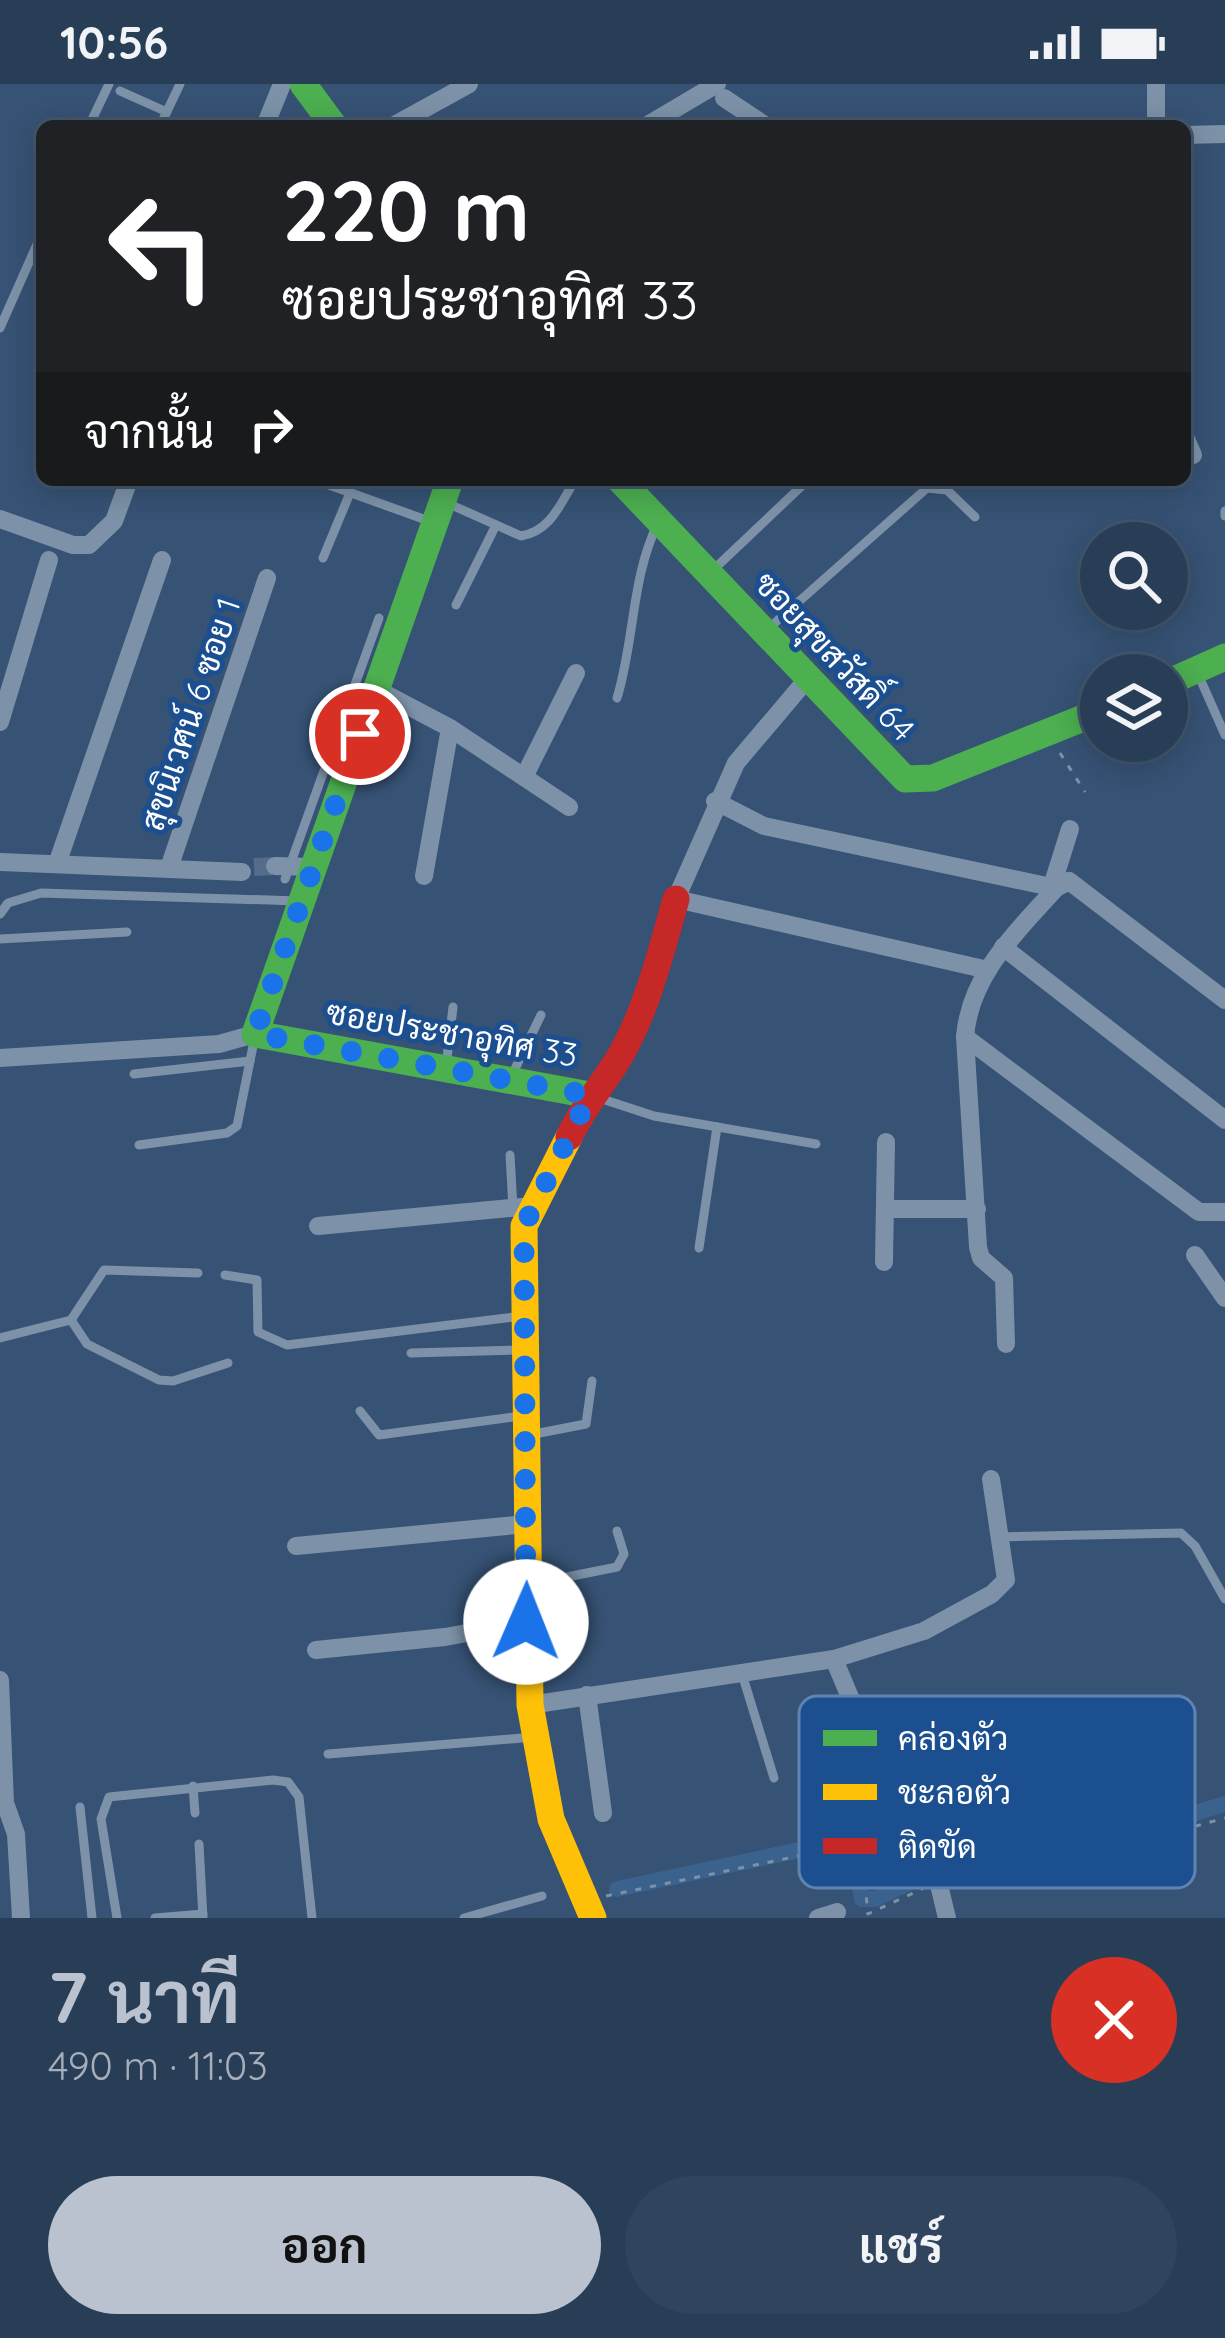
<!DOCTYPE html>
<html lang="th">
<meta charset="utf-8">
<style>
body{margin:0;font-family:Quicksand,Sarabun,sans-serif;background:#30455d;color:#f1f3f6;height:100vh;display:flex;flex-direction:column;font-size:45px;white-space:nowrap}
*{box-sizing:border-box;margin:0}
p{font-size:39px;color:#a5aeba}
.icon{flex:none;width:66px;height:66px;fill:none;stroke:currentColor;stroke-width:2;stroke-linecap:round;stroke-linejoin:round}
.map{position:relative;height:1834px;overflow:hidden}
.drawer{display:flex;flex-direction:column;background:#283e57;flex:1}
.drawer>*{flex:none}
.guide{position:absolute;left:36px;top:36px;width:1155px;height:366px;border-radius:18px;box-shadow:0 6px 30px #0003,0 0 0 3px #44576d;background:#202124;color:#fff;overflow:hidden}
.buttons{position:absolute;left:1080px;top:438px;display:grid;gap:24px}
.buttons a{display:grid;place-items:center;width:108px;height:108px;border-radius:50%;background:#283e57;box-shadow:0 6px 30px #0003,0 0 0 3px #44576d;font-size:60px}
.pin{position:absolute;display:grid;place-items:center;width:102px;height:102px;color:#fff;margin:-51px;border:6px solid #fff;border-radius:50%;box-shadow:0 3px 12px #0007}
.me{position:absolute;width:132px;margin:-66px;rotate:1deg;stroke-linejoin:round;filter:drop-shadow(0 0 9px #0008)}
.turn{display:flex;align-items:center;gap:42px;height:252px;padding:0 48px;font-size:54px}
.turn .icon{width:156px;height:156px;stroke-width:2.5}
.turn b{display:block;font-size:84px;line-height:102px}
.then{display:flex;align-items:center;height:114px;padding:0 48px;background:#0003;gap:24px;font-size:45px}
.round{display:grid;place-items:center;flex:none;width:126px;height:126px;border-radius:63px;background:#30455d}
.overview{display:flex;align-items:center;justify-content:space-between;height:204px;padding:0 48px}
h1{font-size:72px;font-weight:700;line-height:90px;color:#b9c2ce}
.primary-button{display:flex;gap:24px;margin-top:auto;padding:24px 48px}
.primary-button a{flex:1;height:138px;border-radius:72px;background:#b9c2ce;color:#111;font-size:48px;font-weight:700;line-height:138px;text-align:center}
.primary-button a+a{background:#30455d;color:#f1f3f6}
.status{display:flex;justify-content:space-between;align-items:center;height:84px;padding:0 60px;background:#283e57;direction:ltr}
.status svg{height:33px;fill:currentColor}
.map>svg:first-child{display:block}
</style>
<div class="status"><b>10:56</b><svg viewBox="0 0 49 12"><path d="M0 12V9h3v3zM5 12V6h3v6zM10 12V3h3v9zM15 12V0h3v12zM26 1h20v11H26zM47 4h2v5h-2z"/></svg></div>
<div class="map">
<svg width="1225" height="1834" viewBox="0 0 1225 1834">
<rect width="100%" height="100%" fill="#365274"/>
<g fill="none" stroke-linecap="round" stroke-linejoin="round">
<path stroke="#3b618d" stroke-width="16" d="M 617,1805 L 851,1755 L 862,1815 L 875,1815 L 988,1761 L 1022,1755 L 1108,1756 L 1225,1720"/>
<path stroke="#546c89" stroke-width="18" stroke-dasharray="18 9" stroke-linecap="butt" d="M 254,783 L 275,782"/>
<g stroke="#7d92a8" stroke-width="3" stroke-dasharray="6 9" stroke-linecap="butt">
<path d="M 1060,669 L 1085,708"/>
<path d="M 949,1792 L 1003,1767 L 1105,1767 L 1225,1734"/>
<path d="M 606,1812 L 861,1759 L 868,1830 L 924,1804"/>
</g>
<g stroke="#7d92a8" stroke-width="9">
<path d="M 120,7 L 167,28"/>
<path d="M 1070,38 L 1079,42"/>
<path d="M 89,42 L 109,0"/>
<path d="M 160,42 L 180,0"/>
<path d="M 0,244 L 42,149"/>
<path d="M 39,248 L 42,246"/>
<path d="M 315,396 L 429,437"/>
<path d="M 447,419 L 521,452 C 551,447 560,420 575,396"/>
<path d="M 1225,427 L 1225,432"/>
<path d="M 323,474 L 350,409"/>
<path d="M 712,487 L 808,396"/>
<path d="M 456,521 L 496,441"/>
<path d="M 769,544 L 927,404 L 947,406 L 975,433"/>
<path d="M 1198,590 L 1225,651"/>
<path d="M 1167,605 L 1179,633 L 1167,641"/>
<path d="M 617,614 C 635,555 631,494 658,439"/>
<path d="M 285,795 L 379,534"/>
<path d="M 0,830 L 8,819 L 41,809 L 299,817"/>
<path d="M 0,855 L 127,848"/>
<path d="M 446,983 L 453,923"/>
<path d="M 134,990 L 250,977"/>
<path d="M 512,991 L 541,931"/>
<path d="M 593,1012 L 654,1032 L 816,1060"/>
<path d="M 139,1061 L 227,1049 L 237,1042 L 255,952"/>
<path d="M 510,1071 L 513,1124"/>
<path d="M 699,1164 L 717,1043"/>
<path d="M 225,1191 L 257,1196 L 258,1248 L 287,1261 L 522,1232"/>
<path d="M 71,1236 L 87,1260 L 159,1296 L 173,1297 L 228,1279"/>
<path d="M 0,1254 L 71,1236 L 104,1186 L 198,1189"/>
<path d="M 411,1269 L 520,1266"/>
<path d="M 360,1327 L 379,1351 L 521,1332"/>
<path d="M 529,1351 L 586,1340 L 592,1297"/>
<path d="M 998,1453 L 1181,1449 L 1195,1462 L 1225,1515"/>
<path d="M 532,1500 L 617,1483 L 624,1470 L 617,1447"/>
<path d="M 742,1590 L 774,1694"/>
<path d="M 328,1670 L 534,1653"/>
<path d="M 193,1702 L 195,1729"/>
<path d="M 80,1723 L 92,1834"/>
<path d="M 199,1760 L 203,1834"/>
<path d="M 117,1834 L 101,1735 L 109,1713 L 273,1696 L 288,1698 L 299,1713 L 312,1834"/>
<path d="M 155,1834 L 203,1830"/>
<path d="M 464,1834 L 542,1812"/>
</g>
<g stroke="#7d92a8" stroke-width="18">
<path d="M 724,14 L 766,42"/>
<path d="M 265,42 L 282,0"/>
<path d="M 393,42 L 469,0"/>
<path d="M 646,42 L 717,0"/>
<path d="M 1156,42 L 1156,0"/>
<path d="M 1185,51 L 1225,50"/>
<path d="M 1185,353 L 1193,371"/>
<path d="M 0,435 L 73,461 L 89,461 L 114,437 L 129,396"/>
<path d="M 808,594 L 736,679 L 676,815 L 988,886"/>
<path d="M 376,605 L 450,644 L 569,723"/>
<path d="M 0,638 L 49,476"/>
<path d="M 524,693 L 576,589"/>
<path d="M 715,717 L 764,742 L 1056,804"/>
<path d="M 0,778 L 242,788"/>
<path d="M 57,780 L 162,476"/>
<path d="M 275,782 L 312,783"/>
<path d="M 169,784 L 267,494"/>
<path d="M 424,792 L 450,644"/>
<path d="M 1052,802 L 1070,745"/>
<path d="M 1003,863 L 1225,1036"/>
<path d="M 965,953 L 1199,1128 L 1225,1128"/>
<path d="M 0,974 L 219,960 L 255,950"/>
<path d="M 885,1125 L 977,1125"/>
<path d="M 318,1142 L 532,1122"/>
<path d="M 1195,1171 L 1225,1214"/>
<path d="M 884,1178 L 886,1058"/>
<path d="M 1006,1260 L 1004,1194 L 981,1174 L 978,1163 L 965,953 C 970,890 1017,848 1056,804 L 1069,797 L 1225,916"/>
<path d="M 296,1462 L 527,1440"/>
<path d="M 316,1566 L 445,1553 L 527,1538"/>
<path d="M 834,1575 L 900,1733"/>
<path d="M 0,1596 L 5,1719 L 16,1750 L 21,1834"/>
<path d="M 587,1611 L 603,1729"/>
<path d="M 530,1621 L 834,1575 L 924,1547 L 992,1510 L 1006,1496 L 991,1395"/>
<path d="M 940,1805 L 947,1834"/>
<path d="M 818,1834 L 837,1828"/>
</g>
<g stroke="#4caf50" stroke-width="27">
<path d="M 303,0 L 334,42"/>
<path d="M 450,396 L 255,950 L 590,1011"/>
<path d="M 620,396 L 905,695 L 933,694 L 1101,627"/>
<path d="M 1167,599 L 1225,573"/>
</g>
<path stroke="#ffc107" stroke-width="27" d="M 569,1053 L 524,1142 L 530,1621 L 551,1735 L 593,1834"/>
<path stroke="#c62828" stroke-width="27" d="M 569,1053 C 583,1024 602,1001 619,974 C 647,926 661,868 676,815"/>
</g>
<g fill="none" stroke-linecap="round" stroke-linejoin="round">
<path stroke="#1a73e8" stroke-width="21" stroke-dasharray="0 37.8" d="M 360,650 L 255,950 L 590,1011 L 524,1142 L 526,1538"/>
</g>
<g text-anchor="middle" stroke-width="10" stroke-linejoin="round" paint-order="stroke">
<g font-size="33" fill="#fff" stroke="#1b4f8f">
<text transform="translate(835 572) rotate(47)" y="12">ซอยสุขสวัสดิ์ 64</text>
<text transform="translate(190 630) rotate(-71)" y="12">สุขนิเวศน์ 6 ซอย 1</text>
<text transform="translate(452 949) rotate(10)" y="12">ซอยประชาอุทิศ 33</text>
</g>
</g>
<rect x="799" y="1612" width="396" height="192" rx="18" fill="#1b4f8f" stroke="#5f84b1" stroke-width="3"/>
<rect x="823" y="1646" width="54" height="16" fill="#4caf50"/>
<rect x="823" y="1700" width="54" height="16" fill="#ffc107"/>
<rect x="823" y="1754" width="54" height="16" fill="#c62828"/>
<g font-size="33" fill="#fff">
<text x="898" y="1666">คล่องตัว</text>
<text x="898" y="1720">ชะลอตัว</text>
<text x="898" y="1774">ติดขัด</text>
</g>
</svg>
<div class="buttons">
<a><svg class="icon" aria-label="search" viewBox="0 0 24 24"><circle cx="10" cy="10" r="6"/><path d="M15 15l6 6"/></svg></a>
<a><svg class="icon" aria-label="layers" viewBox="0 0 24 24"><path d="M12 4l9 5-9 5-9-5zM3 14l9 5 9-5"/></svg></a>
</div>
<div class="pin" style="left:360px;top:650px;background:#d93025"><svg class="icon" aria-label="arrive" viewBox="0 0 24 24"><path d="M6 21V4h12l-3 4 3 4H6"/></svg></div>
<svg class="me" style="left:526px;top:1538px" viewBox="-20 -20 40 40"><circle r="19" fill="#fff"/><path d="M0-13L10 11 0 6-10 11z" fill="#1a73e8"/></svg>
<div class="guide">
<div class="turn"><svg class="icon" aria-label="left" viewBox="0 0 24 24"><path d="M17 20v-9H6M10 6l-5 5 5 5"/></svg><div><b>220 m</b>ซอยประชาอุทิศ 33</div></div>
<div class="then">จากนั้น<svg class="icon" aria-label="right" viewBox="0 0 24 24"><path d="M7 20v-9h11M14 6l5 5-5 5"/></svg></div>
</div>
</div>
<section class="drawer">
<div class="overview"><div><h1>7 นาที</h1><p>490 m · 11:03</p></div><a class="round" style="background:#d93025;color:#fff"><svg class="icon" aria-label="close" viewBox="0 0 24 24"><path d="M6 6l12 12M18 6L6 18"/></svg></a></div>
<div class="primary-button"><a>ออก</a><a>แชร์</a></div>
</section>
